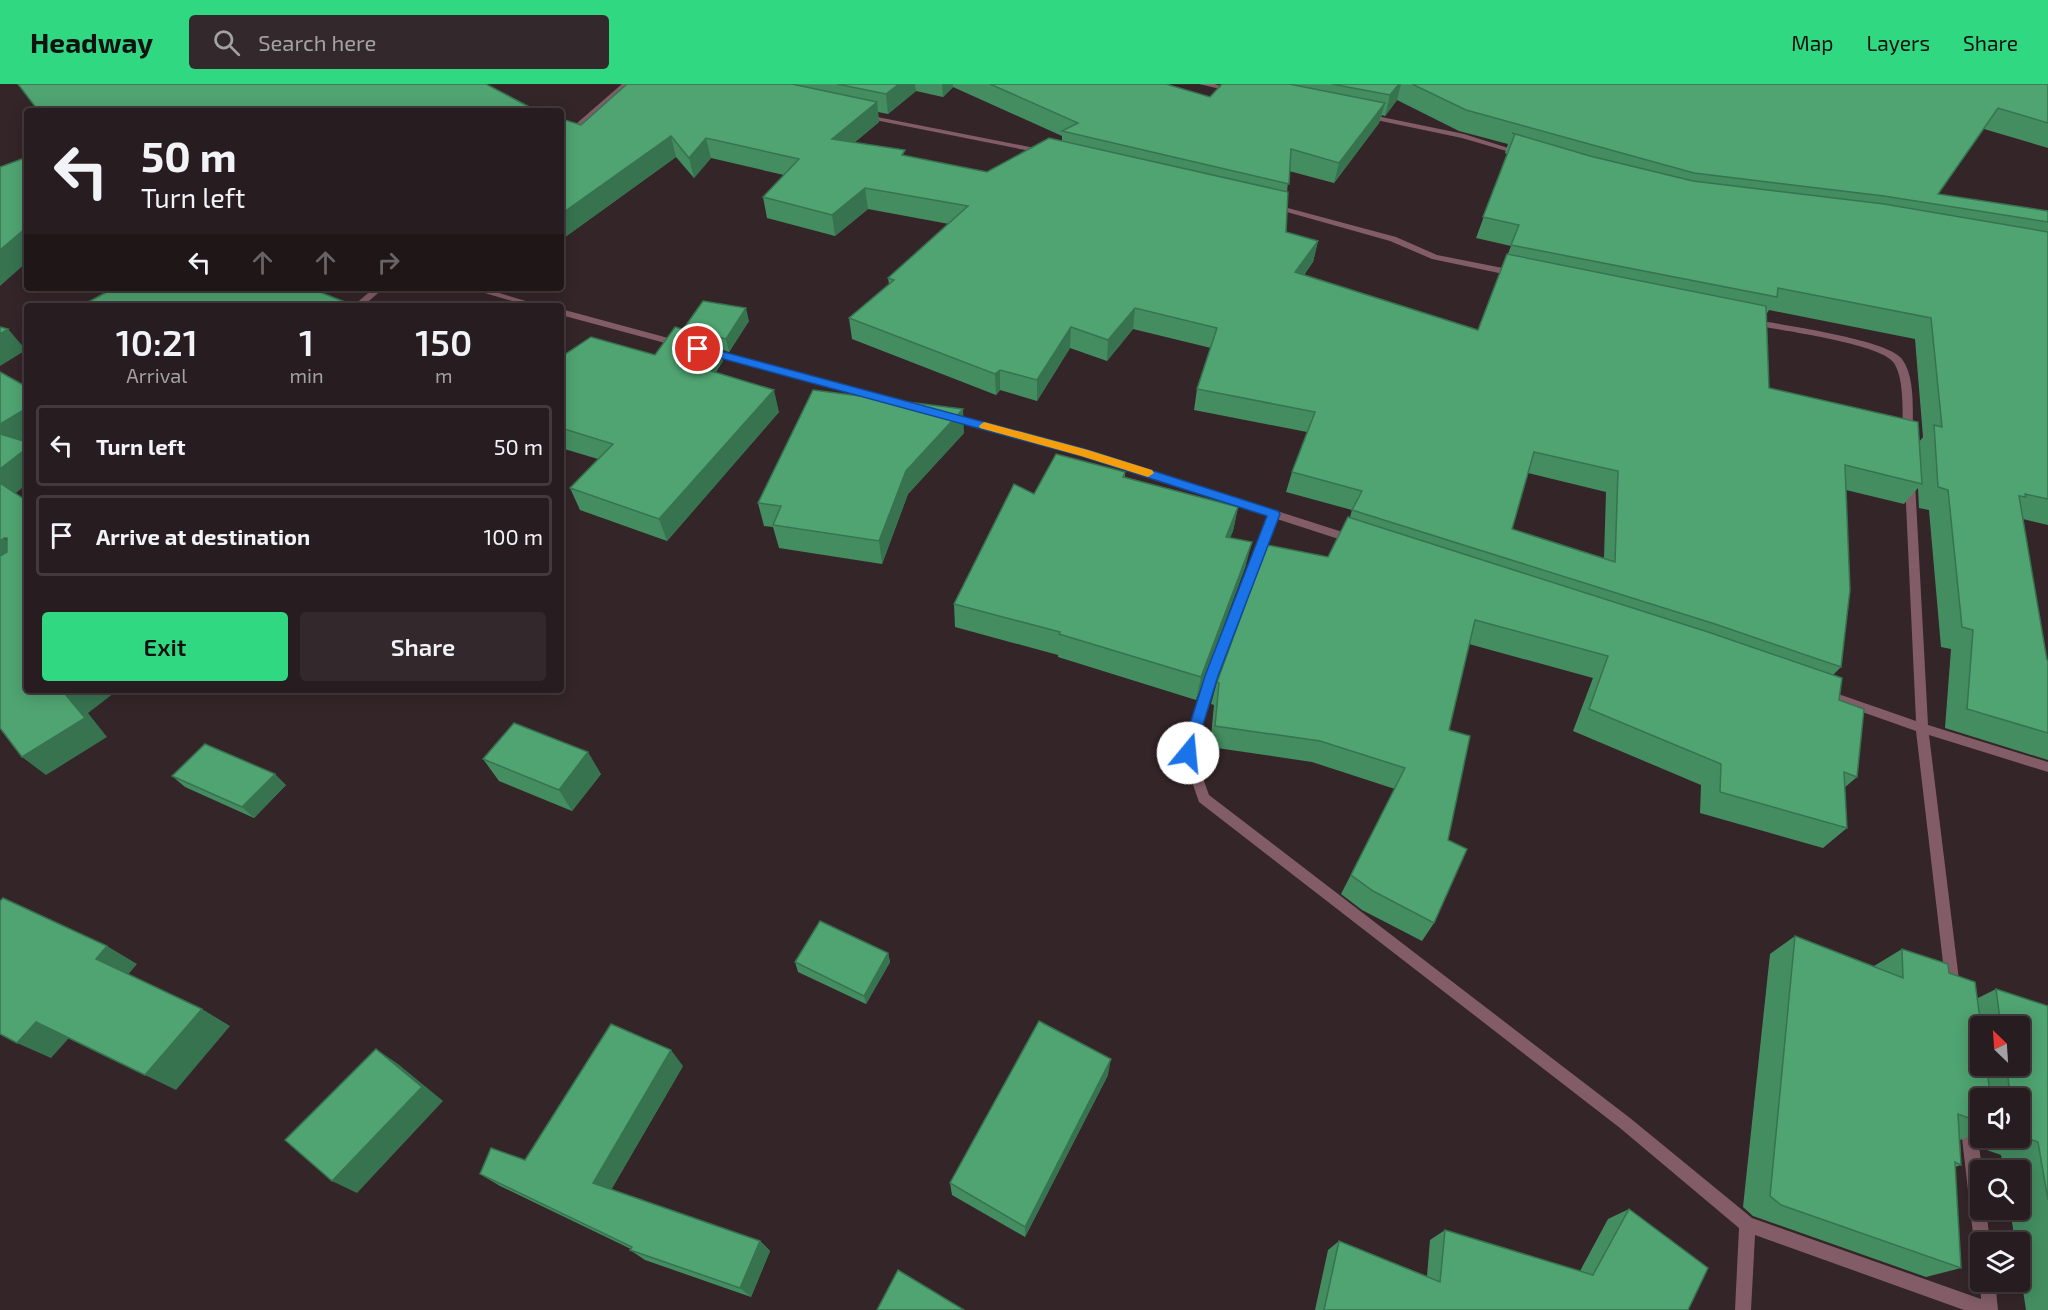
<!DOCTYPE html>
<style>
body{margin:0;font-family:"Exo 2",sans-serif;background:#33292c;color:#f1f3f6;height:100vh;display:flex;flex-direction:column;font-size:22px;white-space:nowrap}
*{box-sizing:border-box;margin:0}
p{font-size:20px;color:#a4a1a4}
.icon{flex:none;width:33px;height:33px;fill:none;stroke:currentColor;stroke-width:2;stroke-linecap:round;stroke-linejoin:round}
.map{position:relative;flex:1;overflow:hidden}
.drawer{position:absolute;left:24px;top:219px;width:540px;height:390px;display:flex;flex-direction:column;background:#271c1f;border-radius:6px;box-shadow:0 3px 15px #0003,0 0 0 2px #433a3d}
.drawer>*{flex:none}
.guide{position:absolute;left:24px;top:24px;width:540px;height:183px;border-radius:6px;box-shadow:0 3px 15px #0003,0 0 0 2px #433a3d;background:#271c1f;color:#f1f3f6;overflow:hidden}
.needle{width:39px;rotate:335deg}
.tools{position:absolute;left:1970px;top:932px;display:grid;gap:12px}
.tools a{display:grid;place-items:center;width:60px;height:60px;border-radius:6px;background:#271c1f;box-shadow:0 3px 15px #0003,0 0 0 2px #433a3d;font-size:30px}
.pin{position:absolute;display:grid;place-items:center;width:51px;height:51px;color:#fff;margin:-26px;border:3px solid #fff;border-radius:50%;box-shadow:0 2px 6px #0007}
.me{position:absolute;width:66px;margin:-33px;rotate:17deg;stroke-linejoin:round;filter:drop-shadow(0 0 4px #0008)}
.turn{display:flex;align-items:center;gap:21px;height:126px;padding:0 18px;font-size:27px}
.turn .icon{width:78px;height:78px;stroke-width:2.5}
.turn b{display:block;font-size:42px;line-height:51px}
.lanes{display:flex;align-items:center;height:57px;padding:0 18px;background:#0003;justify-content:center;gap:30px;direction:ltr}
.lanes .off{opacity:.35}
.eta{display:flex;justify-content:space-evenly;align-items:center;height:102px;text-align:center}
.eta b{font-size:36px;font-weight:600;line-height:42px}
.button{display:flex;gap:12px;margin-top:auto;padding:12px 18px}
.button a{flex:1;height:69px;border-radius:6px;background:#31d882;color:#111;font-size:24px;font-weight:600;line-height:69px;text-align:center}
.button a+a{background:#33292c;color:#f1f3f6}
ul{padding:0;list-style:none}
li{display:flex;align-items:center;gap:18px;height:81px;margin:0 12px 9px;padding:0 6px;border:3px solid #433a3d;border-radius:6px}
li div{flex:1}
li b{display:block;font-size:22px}
li em{font-style:normal}
header{display:flex;align-items:center;gap:36px;box-sizing:border-box;height:84px;padding:0 30px;background:#31d882;color:#111}
header strong{font-size:28px}
nav{display:flex;gap:33px;margin-inline-start:auto;font-size:21px}
.search{width:420px;height:54px;background:#33292c;display:flex;align-items:center;gap:15px;box-sizing:border-box;padding:0 21px;border-radius:6px;color:#a4a1a4;font-size:22px}
.map>svg:first-child{display:block}
</style>
<header>
<strong>Headway</strong>
<div class="search"><svg class="icon" aria-label="search" viewBox="0 0 24 24"><circle cx="10" cy="10" r="6"/><path d="M15 15l6 6"/></svg>Search here</div>
<nav><a>Map</a><a>Layers</a><a>Share</a></nav>
</header>
<div class="map">
<svg width="2048" height="1226" viewBox="0 0 2048 1226">
<rect width="100%" height="100%" fill="#342529"/>
<g fill="none" stroke-linecap="round" stroke-linejoin="round">
<g fill="#825d67" fill-rule="evenodd">
<path d="M 622,0 L 630,0 L 561,59 L 561,53 Z"/>
<path d="M 1199,0 L 1214,0 L 1237,6 L 1233,8 Z"/>
<path d="M 1362,29 L 1464,50 L 1524,69 L 1520,71 L 1462,54 L 1362,33 Z"/>
<path d="M 862,30 L 1045,66 L 1049,68 L 1045,70 L 865,34 L 861,32 Z"/>
<path d="M 1269,119 L 1396,153 L 1437,171 L 1518,187 L 1522,190 L 1518,193 L 1432,175 L 1390,157 L 1269,123 Z"/>
<path d="M 374,204 L 384,204 L 363,222 L 353,222 Z"/>
<path d="M 468,204 L 482,204 L 543,222 L 529,222 Z"/>
<path d="M 561,225 L 683,258 L 685,260 L 680,263 L 561,231 Z"/>
<path d="M 1752,235 C 1780,241 1887,255 1902,275 C 1916,294 1912,328 1913,351 L 1912,353 L 1904,353 L 1903,351 C 1902,331 1905,296 1894,279 C 1881,259 1776,246 1749,240 L 1749,236 Z"/>
<path d="M 706,264 L 903,317 L 905,319 L 900,322 L 703,269 L 703,265 Z"/>
<path d="M 949,329 L 1088,366 L 1358,453 L 1359,456 L 1354,460 L 1277,435 L 1218,592 L 1194,669 L 1209,711 L 1630,1034 L 1752,1134 L 1981,1215 L 1980,1194 L 1980,1197 L 1995,1197 L 1998,1226 L 1964,1226 L 1755,1151 L 1751,1226 L 1735,1226 L 1739,1144 L 1620,1044 L 1199,718 L 1182,669 L 1206,592 L 1268,432 L 1081,371 L 946,334 L 946,330 Z"/>
<path d="M 1910,394 L 1915,398 L 1928,641 L 2048,678 L 2048,688 L 1929,651 L 1960,904 L 1958,909 L 1953,911 L 1948,909 L 1946,904 L 1916,647 L 1820,613 L 1818,610 L 1820,607 L 1824,605 L 1916,637 L 1905,398 Z"/>
<path d="M 1968,1029 L 1973,1032 L 1976,1037 L 1982,1086 L 1980,1086 L 1980,1125 L 1986,1125 L 1990,1158 L 1980,1158 L 1980,1165 L 1976,1164 L 1974,1158 L 1960,1037 L 1963,1032 Z"/>
</g>
</g>
<g fill="#448d61" fill-rule="evenodd">
<path d="M 627,0 L 1166,0 L 1210,13 L 1222,0 L 2048,0 L 2048,64 L 1984,45 L 1938,110 L 2048,127 L 2048,441 L 2023,435 L 2047,576 L 2048,576 L 2048,676 L 1945,644 L 1951,565 L 1941,563 L 1929,426 L 1919,424 L 1918,404 L 1904,420 L 1846,406 L 1841,583 L 1833,591 L 1857,693 L 1844,704 L 1847,744 L 1823,764 L 1700,729 L 1701,701 L 1573,647 L 1593,594 L 1469,560 L 1449,646 L 1448,756 L 1434,839 L 1422,857 L 1362,826 L 1341,810 L 1395,705 L 1312,678 L 1210,663 L 1214,621 L 1211,620 L 1217,598 L 1328,473 L 1350,433 L 1352,426 L 1286,408 L 1292,388 L 1307,348 L 1194,326 L 1197,305 L 1211,264 L 1133,245 L 1107,277 L 1070,264 L 1037,317 L 1000,306 L 996,311 L 852,255 L 849,234 L 889,200 L 888,194 L 949,140 L 868,125 L 835,152 L 767,134 L 763,113 L 784,91 L 711,74 L 694,94 L 676,73 L 561,156 L 561,36 L 581,41 ZM 953,3 L 1062,52 L 1062,57 L 987,88 L 906,72 L 855,58 L 879,38 L 878,28 L 888,30 L 916,7 L 943,13 ZM 1397,16 L 1459,47 L 1508,60 L 1505,69 L 1507,70 L 1476,154 L 1511,162 L 1478,246 L 1304,191 L 1313,178 L 1318,157 L 1286,148 L 1287,108 L 1289,87 L 1334,99 L 1379,39 L 1382,31 L 1385,32 ZM 1769,226 L 1915,255 L 1923,353 L 1919,358 L 1769,304 L 1766,231 ZM 1528,389 L 1606,408 L 1604,474 L 1512,445 Z"/>
<path d="M 749,237 L 729,268 L 720,265 L 723,277 L 716,288 L 779,328 L 667,457 L 580,426 L 570,404 L 598,375 L 561,364 L 561,273 L 655,271 L 685,246 L 684,244 Z"/>
<path d="M 964,349 L 908,410 L 882,480 L 779,464 L 773,443 L 764,442 L 758,419 Z"/>
<path d="M 1125,388 L 1125,393 L 1238,423 L 1233,447 L 1230,453 L 1246,481 L 1196,616 L 1058,573 L 1058,571 L 955,543 L 954,520 L 1034,410 Z"/>
<path d="M 483,675 L 601,690 L 572,727 L 499,697 Z"/>
<path d="M 172,692 L 286,701 L 254,734 L 185,703 Z"/>
<path d="M 1795,852 L 1874,882 L 1902,865 L 1949,889 L 1978,914 L 1996,905 L 2048,922 L 2048,1226 L 2026,1226 L 2019,1181 L 2019,1158 L 2015,1158 L 2010,1125 L 2019,1125 L 2019,1086 L 2004,1086 L 2001,1071 L 1981,1064 L 1979,1049 L 1960,1056 L 1961,1081 L 1955,1083 L 1961,1184 L 1926,1193 L 1753,1132 L 1743,1123 L 1770,870 ZM 1980,942 L 2019,942 L 2019,981 L 1980,981 ZM 1980,1014 L 2019,1014 L 2019,1053 L 1980,1053 Z"/>
<path d="M 888,869 L 890,878 L 866,920 L 798,888 L 795,878 Z"/>
<path d="M 683,982 L 611,1106 L 760,1157 L 770,1167 L 751,1213 L 645,1176 L 630,1166 L 631,1165 L 500,1102 L 480,1090 L 525,1076 Z"/>
<path d="M 1108,991 L 1025,1153 L 952,1111 L 950,1099 Z"/>
<path d="M 1629,1125 L 1688,1226 L 1315,1226 L 1328,1166 L 1339,1157 L 1427,1192 L 1430,1156 L 1445,1146 L 1580,1187 L 1608,1135 Z"/>
</g>
<g fill="#37734f">
<path d="M 899,0 L 915,0 L 916,7 L 888,30 L 886,10 Z"/>
<path d="M 942,0 L 953,0 L 953,3 L 943,13 Z"/>
<path d="M 1399,0 L 1401,0 L 1397,16 L 1385,32 L 1390,11 Z"/>
<path d="M 877,18 L 879,38 L 835,75 L 832,55 Z"/>
<path d="M 1385,19 L 1379,39 L 1334,99 L 1339,79 Z"/>
<path d="M 671,52 L 676,73 L 561,156 L 561,130 Z"/>
<path d="M 706,54 L 711,74 L 694,94 L 689,74 Z"/>
<path d="M 865,104 L 868,125 L 835,152 L 832,131 Z"/>
<path d="M 27,143 L 27,178 L 0,202 L 0,166 Z"/>
<path d="M 1318,157 L 1313,178 L 1290,209 L 1295,188 Z"/>
<path d="M 297,204 L 327,204 L 305,218 Z"/>
<path d="M 746,224 L 749,237 L 729,268 L 726,255 Z"/>
<path d="M 1135,224 L 1133,245 L 1107,277 L 1108,256 Z"/>
<path d="M 1071,243 L 1070,264 L 1037,317 L 1037,296 Z"/>
<path d="M 8,245 L 26,266 L 0,282 L 0,250 Z"/>
<path d="M 717,255 L 723,277 L 705,305 L 698,283 Z"/>
<path d="M 1000,286 L 1000,306 L 996,311 L 995,290 Z"/>
<path d="M 774,306 L 779,328 L 667,457 L 659,435 Z"/>
<path d="M 27,324 L 27,356 L 8,367 L 0,359 L 0,340 Z"/>
<path d="M 963,325 L 964,349 L 908,410 L 882,480 L 879,457 L 906,387 Z"/>
<path d="M 27,364 L 27,400 L 11,413 L 0,402 L 0,385 Z"/>
<path d="M 1238,423 L 1233,447 L 1221,476 L 1226,453 Z"/>
<path d="M 4,454 L 26,474 L 0,492 L 0,457 Z"/>
<path d="M 1252,458 L 1246,481 L 1196,616 L 1201,593 Z"/>
<path d="M 71,606 L 118,606 L 88,629 L 107,653 L 46,691 L 22,673 L 65,610 Z"/>
<path d="M 588,668 L 601,690 L 572,727 L 559,706 Z"/>
<path d="M 275,690 L 286,701 L 254,734 L 242,723 Z"/>
<path d="M 107,862 L 137,880 L 126,893 L 96,875 Z"/>
<path d="M 888,869 L 890,878 L 866,920 L 864,912 Z"/>
<path d="M 202,925 L 230,942 L 176,1006 L 145,991 Z"/>
<path d="M 36,938 L 69,954 L 51,974 L 17,959 Z"/>
<path d="M 376,965 L 398,980 L 443,1017 L 357,1109 L 332,1097 Z"/>
<path d="M 671,966 L 683,982 L 608,1111 L 593,1099 Z"/>
<path d="M 1111,975 L 1108,991 L 1025,1153 L 1025,1143 Z"/>
<path d="M 760,1157 L 770,1167 L 751,1213 L 740,1204 Z"/>
</g>
<g fill="#4fa471" stroke="#37734f" stroke-width="1.5" fill-rule="evenodd">
<path d="M 18,0 L 486,0 L 537,27 L 39,27 L 37,25 Z"/>
<path d="M 627,0 L 792,0 L 877,18 L 832,55 L 905,66 L 902,71 L 987,88 L 1049,54 L 1288,108 L 1286,148 L 1318,157 L 1295,188 L 1478,246 L 1507,170 L 1766,222 L 1769,304 L 1918,338 L 1922,400 L 1845,381 L 1850,506 L 1841,583 L 1715,540 L 1352,426 L 1362,407 L 1292,388 L 1315,328 L 1197,305 L 1217,244 L 1135,224 L 1108,256 L 1071,243 L 1037,296 L 1000,286 L 995,290 L 849,234 L 894,196 L 888,194 L 968,122 L 865,104 L 832,131 L 763,113 L 799,75 L 706,54 L 689,74 L 671,52 L 561,130 L 561,36 L 562,35 L 581,41 ZM 1534,368 L 1618,387 L 1615,478 L 1512,445 Z"/>
<path d="M 837,0 L 899,0 L 886,10 Z"/>
<path d="M 990,0 L 1166,0 L 1210,13 L 1222,0 L 1289,0 L 1385,19 L 1339,79 L 1291,65 L 1289,100 L 1062,47 L 1078,39 Z"/>
<path d="M 1332,0 L 1399,0 L 1390,11 Z"/>
<path d="M 1412,0 L 2048,0 L 2048,39 L 1998,24 L 1938,110 L 2048,127 L 2048,138 L 1884,112 L 1694,89 L 1466,26 Z"/>
<path d="M 1512,49 L 1590,72 L 1693,97 L 1884,120 L 2048,148 L 2048,415 L 2025,410 L 2026,413 L 2019,412 L 2047,576 L 2048,576 L 2048,649 L 1967,625 L 1973,546 L 1962,543 L 1948,406 L 1938,403 L 1934,341 L 1942,343 L 1931,234 L 1778,204 L 1777,213 L 1511,161 L 1519,141 L 1483,133 L 1515,50 Z"/>
<path d="M 27,73 L 27,143 L 0,166 L 0,83 Z"/>
<path d="M 114,204 L 310,204 L 355,222 L 81,222 Z"/>
<path d="M 703,217 L 746,224 L 726,255 L 684,244 Z"/>
<path d="M 0,243 L 8,245 L 0,250 Z"/>
<path d="M 675,243 L 717,255 L 698,283 L 774,306 L 659,435 L 570,404 L 613,360 L 561,344 L 561,273 L 591,253 L 655,271 Z"/>
<path d="M 0,288 L 27,303 L 27,324 L 0,340 Z"/>
<path d="M 813,306 L 963,325 L 906,387 L 879,457 L 773,441 L 781,422 L 758,419 Z"/>
<path d="M 0,350 L 27,358 L 27,364 L 0,385 Z"/>
<path d="M 1056,370 L 1125,388 L 1123,393 L 1238,423 L 1226,453 L 1252,458 L 1201,593 L 1059,550 L 1060,548 L 954,520 L 1014,400 L 1034,410 Z"/>
<path d="M 0,399 L 27,417 L 27,606 L 71,606 L 65,610 L 85,634 L 22,673 L 0,644 L 0,472 L 7,468 L 7,454 L 4,454 L 0,457 Z"/>
<path d="M 1348,433 L 1708,548 L 1842,594 L 1839,616 L 1864,625 L 1857,693 L 1844,688 L 1847,744 L 1720,708 L 1721,680 L 1589,625 L 1608,572 L 1475,536 L 1449,646 L 1470,652 L 1448,756 L 1467,765 L 1434,839 L 1373,807 L 1351,791 L 1405,684 L 1320,657 L 1215,642 L 1219,599 L 1217,598 L 1267,461 L 1328,473 Z"/>
<path d="M 514,639 L 588,668 L 559,706 L 483,675 Z"/>
<path d="M 205,660 L 275,690 L 242,723 L 172,692 Z"/>
<path d="M 3,814 L 107,862 L 96,875 L 202,925 L 145,991 L 36,938 L 17,959 L 0,950 L 0,817 Z"/>
<path d="M 820,837 L 888,869 L 864,912 L 795,878 Z"/>
<path d="M 1795,852 L 1903,894 L 1902,865 L 1948,880 L 1949,889 L 1975,898 L 1981,942 L 1980,942 L 1980,981 L 1986,981 L 1991,1014 L 1980,1014 L 1980,1038 L 1958,1030 L 1961,1081 L 1955,1078 L 1961,1184 L 1781,1121 L 1770,1112 Z"/>
<path d="M 1996,905 L 2048,922 L 2048,1116 L 2038,1058 L 2019,1051 L 2019,1014 L 2011,1014 L 2006,981 L 2019,981 L 2019,942 L 2001,942 Z"/>
<path d="M 1039,937 L 1111,975 L 1025,1143 L 950,1099 Z"/>
<path d="M 611,940 L 671,966 L 593,1099 L 760,1157 L 740,1204 L 630,1166 L 632,1163 L 480,1090 L 491,1064 L 525,1076 Z"/>
<path d="M 376,965 L 422,1003 L 332,1097 L 285,1056 Z"/>
<path d="M 1629,1125 L 1708,1184 L 1688,1226 L 1324,1226 L 1339,1157 L 1440,1198 L 1445,1146 L 1593,1191 Z"/>
<path d="M 898,1186 L 964,1226 L 877,1226 Z"/>
</g>
<path fill="#1a73e8" stroke="#114b97" stroke-width="1.5" d="M 698,261 L 1088,366 L 1278,427 L 1280,430 L 1218,592 L 1193,673 L 1183,673 L 1181,669 L 1205,592 L 1267,432 L 1081,372 L 694,267 L 694,262 Z"/>
<path fill="#f59e0b" d="M 984,338 L 1088,366 L 1152,386 L 1154,389 L 1148,393 L 1081,372 L 980,344 L 979,342 Z"/>
</svg>
<div class="tools">
<a><svg class="needle" viewBox="-14 -14 28 28"><path d="M0-13l5 13h-10z" fill="#e53935"/><path d="M0 13l5-13h-10z" fill="#a4a1a4"/></svg></a>
<a><svg class="icon" aria-label="sound" viewBox="0 0 24 24"><path d="M4 9h4l5-4v14l-5-4H4zM17 9q2 3 0 6"/></svg></a>
<a><svg class="icon" aria-label="search" viewBox="0 0 24 24"><circle cx="10" cy="10" r="6"/><path d="M15 15l6 6"/></svg></a>
<a><svg class="icon" aria-label="layers" viewBox="0 0 24 24"><path d="M12 4l9 5-9 5-9-5zM3 14l9 5 9-5"/></svg></a>
</div>
<div class="pin" style="left:698px;top:265px;background:#d93025"><svg class="icon" aria-label="arrive" viewBox="0 0 24 24"><path d="M6 21V4h12l-3 4 3 4H6"/></svg></div>
<svg class="me" style="left:1188px;top:669px" viewBox="-20 -20 40 40"><circle r="19" fill="#fff"/><path d="M0-13L10 11 0 6-10 11z" fill="#1a73e8"/></svg>
<div class="guide">
<div class="turn"><svg class="icon" aria-label="left" viewBox="0 0 24 24"><path d="M17 20v-9H6M10 6l-5 5 5 5"/></svg><div><b>50 m</b>Turn left</div></div>
<div class="lanes"><svg class="icon" aria-label="left" viewBox="0 0 24 24"><path d="M17 20v-9H6M10 6l-5 5 5 5"/></svg><svg class="icon off" aria-label="ahead" viewBox="0 0 24 24"><path d="M12 20V5M6 11l6-6 6 6"/></svg><svg class="icon off" aria-label="ahead" viewBox="0 0 24 24"><path d="M12 20V5M6 11l6-6 6 6"/></svg><svg class="icon off" aria-label="right" viewBox="0 0 24 24"><path d="M7 20v-9h11M14 6l5 5-5 5"/></svg></div>
</div>
<section class="drawer">
<div class="eta">
<div><b>10:21</b><p>Arrival</p></div>
<div><b>1</b><p>min</p></div>
<div><b>150</b><p>m</p></div>
</div>
<ul>
<li><svg class="icon" aria-label="left" viewBox="0 0 24 24"><path d="M17 20v-9H6M10 6l-5 5 5 5"/></svg><div><b>Turn left</b></div><em>50 m</em></li>
<li><svg class="icon" aria-label="arrive" viewBox="0 0 24 24"><path d="M6 21V4h12l-3 4 3 4H6"/></svg><div><b>Arrive at destination</b></div><em>100 m</em></li>
</ul>
<div class="button"><a>Exit</a><a>Share</a></div>
</section>
</div>
